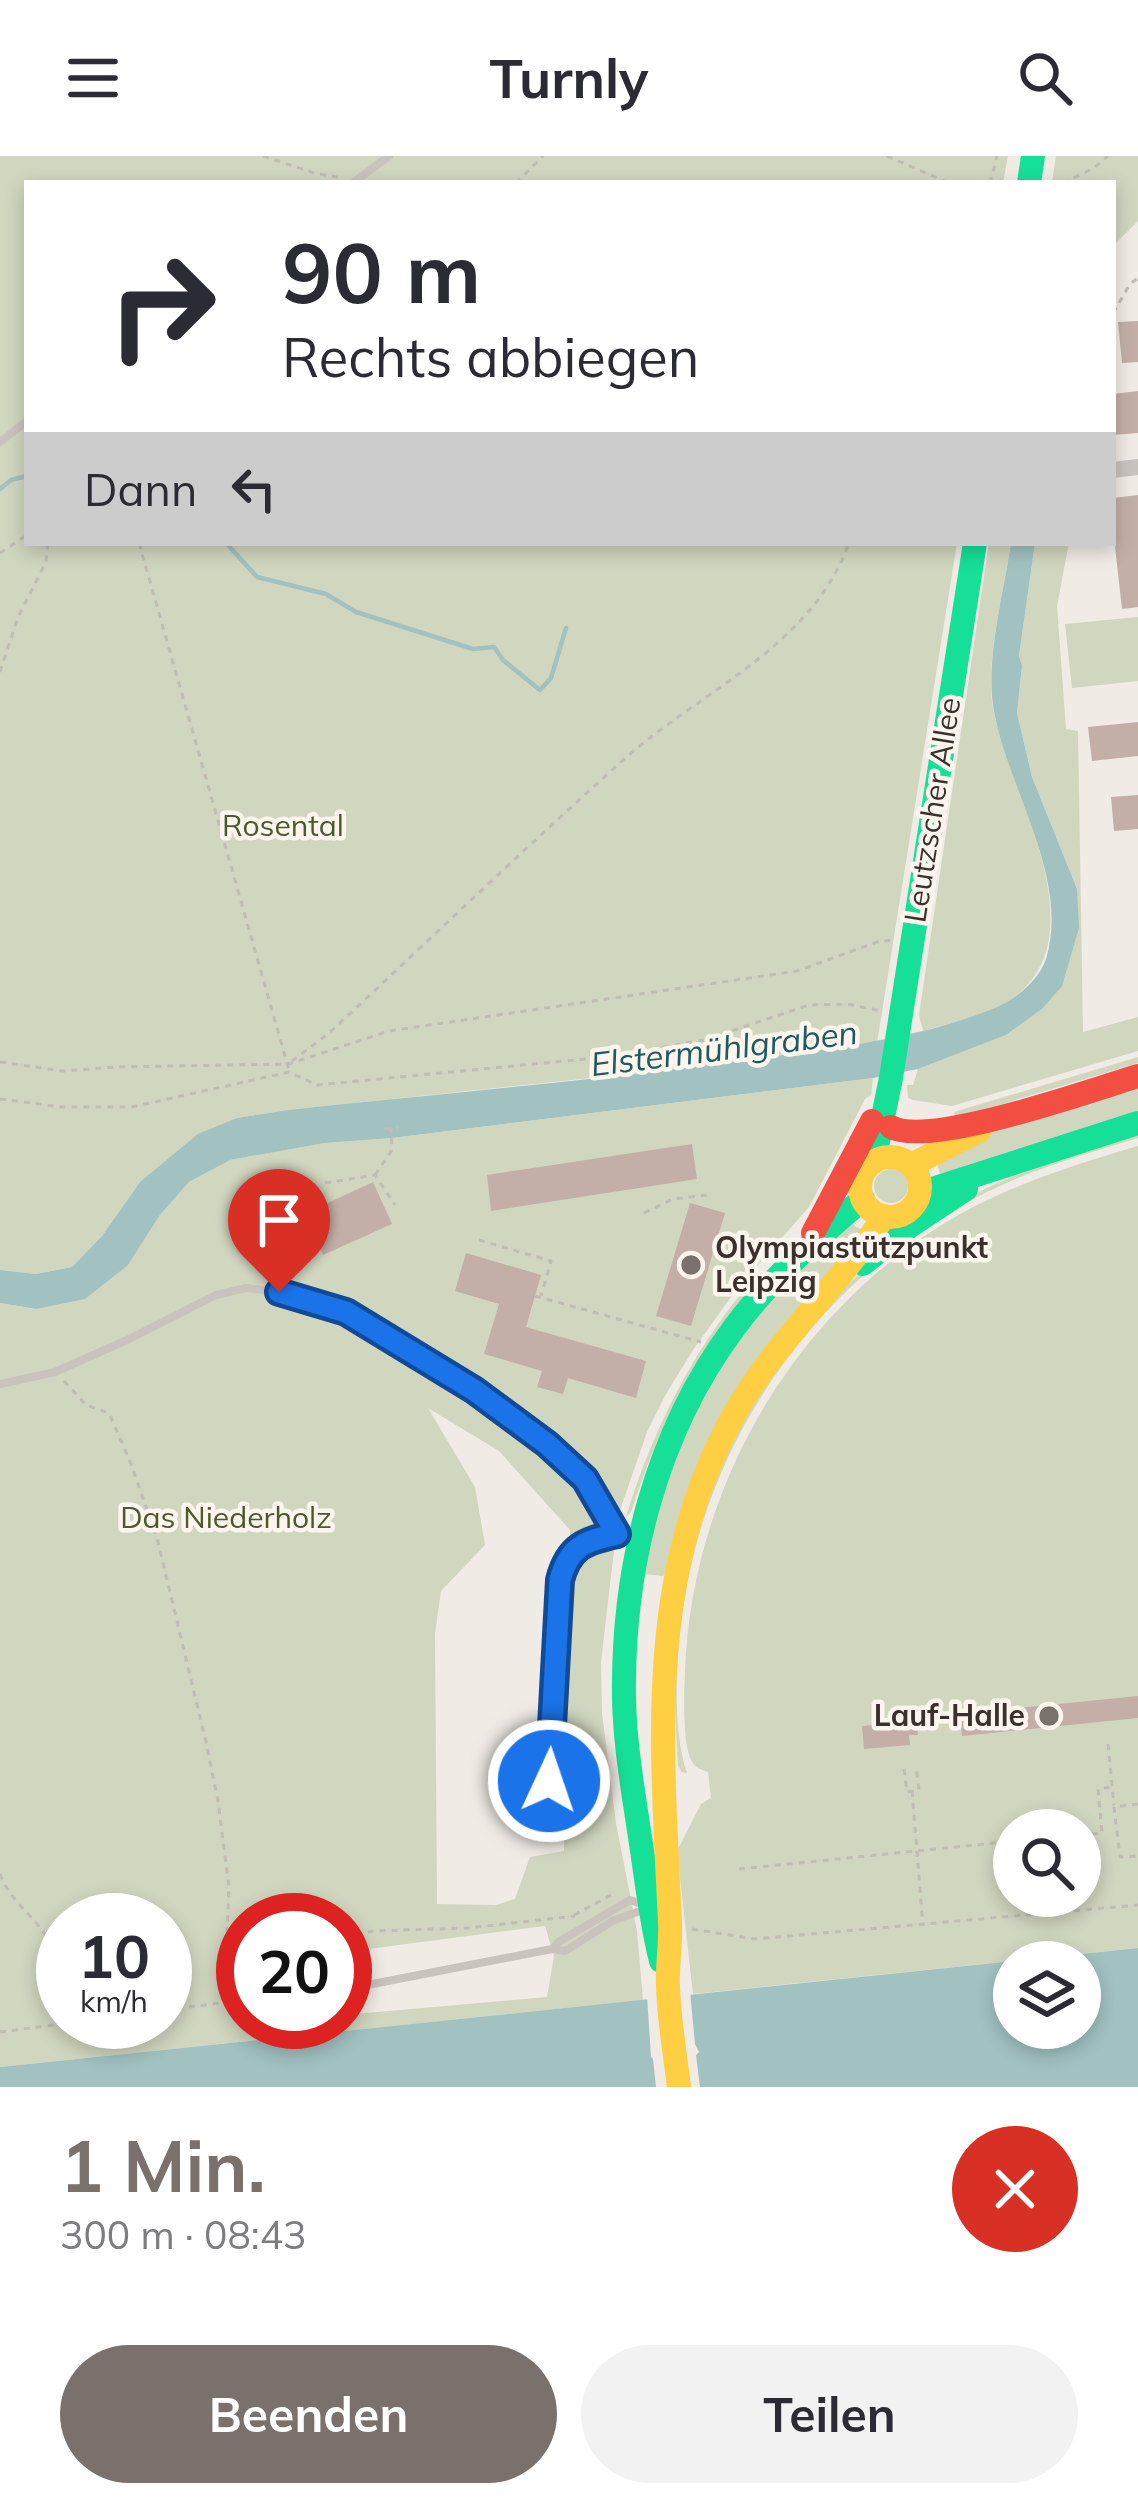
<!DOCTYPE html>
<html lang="de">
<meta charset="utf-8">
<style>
body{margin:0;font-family:Mulish,sans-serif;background:#f2f2f3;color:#2b2b33;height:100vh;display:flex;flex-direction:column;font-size:45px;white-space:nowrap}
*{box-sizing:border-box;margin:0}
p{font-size:39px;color:#7c7c81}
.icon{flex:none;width:66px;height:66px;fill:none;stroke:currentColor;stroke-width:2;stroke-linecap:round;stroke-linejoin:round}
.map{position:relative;height:1931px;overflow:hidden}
.sheet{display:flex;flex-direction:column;background:#fff;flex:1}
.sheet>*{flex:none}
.guide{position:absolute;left:24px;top:24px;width:1092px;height:366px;border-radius:0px;box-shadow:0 6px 18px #0003;background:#fff;color:#2b2b33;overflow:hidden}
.tools{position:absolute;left:993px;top:1653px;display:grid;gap:24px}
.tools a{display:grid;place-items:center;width:108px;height:108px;border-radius:50%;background:#fff;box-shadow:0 6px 18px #0003;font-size:60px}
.speed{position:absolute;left:36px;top:1737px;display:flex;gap:24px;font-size:60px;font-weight:700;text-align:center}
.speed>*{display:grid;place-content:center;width:156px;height:156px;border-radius:50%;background:#fff;box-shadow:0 6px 18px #0003;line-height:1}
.speed small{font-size:30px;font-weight:400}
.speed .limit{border:18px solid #d22;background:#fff;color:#111}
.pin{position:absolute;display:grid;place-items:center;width:102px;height:102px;color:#fff;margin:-123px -51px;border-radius:50% 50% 50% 0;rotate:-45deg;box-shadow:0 0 12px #0007}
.pin .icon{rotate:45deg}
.me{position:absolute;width:132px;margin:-66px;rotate:3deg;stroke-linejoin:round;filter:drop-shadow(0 0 9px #0008)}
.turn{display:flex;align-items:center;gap:42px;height:252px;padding:0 60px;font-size:54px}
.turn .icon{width:156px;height:156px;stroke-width:2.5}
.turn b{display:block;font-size:84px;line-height:102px}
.then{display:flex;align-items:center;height:114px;padding:0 60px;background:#0003;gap:24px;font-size:45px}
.round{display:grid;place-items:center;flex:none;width:126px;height:126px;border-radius:63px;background:#f2f2f3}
.summary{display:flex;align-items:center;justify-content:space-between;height:204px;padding:0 60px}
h1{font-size:72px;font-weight:700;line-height:90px;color:#7a716c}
.button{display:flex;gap:24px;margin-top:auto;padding:24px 60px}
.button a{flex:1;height:138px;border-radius:72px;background:#7a716c;color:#fff;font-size:48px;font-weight:700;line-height:138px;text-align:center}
.button a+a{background:#f2f2f3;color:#2b2b33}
header{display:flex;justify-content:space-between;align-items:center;height:156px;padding:0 60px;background:#fff;font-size:54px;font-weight:700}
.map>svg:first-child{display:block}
</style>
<header><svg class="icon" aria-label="menu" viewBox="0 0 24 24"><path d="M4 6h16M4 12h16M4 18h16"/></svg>Turnly<svg class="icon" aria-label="search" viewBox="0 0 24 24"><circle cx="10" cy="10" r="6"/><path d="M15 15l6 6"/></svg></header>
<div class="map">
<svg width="1138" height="1931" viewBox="0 0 1138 1931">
<rect width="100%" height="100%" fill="#f0ebe5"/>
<g fill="#d1d6bf" fill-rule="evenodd">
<path d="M 0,0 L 1008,0 L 1003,27 L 27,27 L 27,387 L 957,387 L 877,887 L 658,915 L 288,954 L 237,962 L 140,1026 L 102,1080 L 72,1111 L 36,1118 L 0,1114 Z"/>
<path d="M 1056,0 L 1138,0 L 1138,65 L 1113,90 L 1113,27 L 1052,27 Z"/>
<path d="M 989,387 L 1011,387 C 1004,434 985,506 993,552 C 1010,638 1108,789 1002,849 C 979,862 948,867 923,875 L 919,859 Z"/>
<path d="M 1035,387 L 1069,387 L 1057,450 L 1066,573 L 1078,575 L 1083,876 L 1138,861 L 1138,895 L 952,950 L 913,944 L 908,942 L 907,929 L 913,929 L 918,913 L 1006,879 L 1042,853 L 1077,733 L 1032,621 L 1017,557 L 1022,511 L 1019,500 Z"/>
<path d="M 1138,461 L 1138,525 L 1072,532 L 1065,468 Z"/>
<path d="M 1138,901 L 1138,907 L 956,962 L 954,956 Z"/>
<path d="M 873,922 L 871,939 L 865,943 L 809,1051 L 736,1134 L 693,1194 L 666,1238 L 647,1276 L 618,1360 L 601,1506 L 602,1558 L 616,1667 L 637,1775 L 643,1844 L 0,1911 L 0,1147 L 36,1153 L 128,1109 L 160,1059 L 189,1026 L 229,1004 L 325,987 L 392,982 ZM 428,1252 L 499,1295 L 570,1374 L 564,1695 L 530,1701 L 515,1743 L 496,1749 L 437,1748 L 435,1478 L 441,1435 L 485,1389 L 475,1331 ZM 63,1764 L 165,1764 L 165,1866 L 63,1866 ZM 243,1764 L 345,1764 L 345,1796 L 545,1770 L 554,1800 L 547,1841 L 355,1858 L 345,1824 L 345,1866 L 243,1866 Z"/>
<path d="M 1138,926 L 1138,960 L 942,1026 L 936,1003 C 1000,968 1068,948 1138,926 Z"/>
<path d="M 1138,979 L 1138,982 C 1086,998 1032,1013 983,1038 C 830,1114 715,1266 686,1435 C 677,1486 670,1568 687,1617 L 682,1616 L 678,1610 C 676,1562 671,1512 677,1464 C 701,1283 818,1114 983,1034 C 1032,1010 1086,995 1138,979 Z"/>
<path d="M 1138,990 L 1138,1792 L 693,1838 L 677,1695 L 701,1648 L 711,1642 L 708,1616 C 702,1614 696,1612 693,1607 C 682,1593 684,1535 685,1517 C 691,1336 789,1164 943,1068 C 1003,1031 1071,1010 1138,990 ZM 1014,1674 L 1080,1674 L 1080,1740 L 1014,1740 Z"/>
<circle cx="891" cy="1030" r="17"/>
<path d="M 848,1062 L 856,1071 L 868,1076 L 789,1166 L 667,1415 L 663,1420 L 644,1418 L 644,1378 L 690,1257 L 765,1146 Z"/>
<path d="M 748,1129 L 749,1135 C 725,1170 700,1203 679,1240 C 659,1277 644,1316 631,1356 L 626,1361 C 652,1276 691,1197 748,1129 Z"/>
</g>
<g fill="#a1c2c1" fill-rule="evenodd">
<path d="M 1011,387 L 1035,387 L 1019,500 L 1022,510 L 1017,557 L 1032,621 L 1077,733 L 1079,772 L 1062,830 L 1042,853 L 1006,879 L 918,913 L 873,922 L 392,982 L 325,987 L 230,1004 L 189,1026 L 160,1059 L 128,1109 L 85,1143 L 36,1153 L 0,1147 L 0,1114 L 36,1118 L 72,1111 L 102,1080 L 140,1026 L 198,978 L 237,962 L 288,954 C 438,938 589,925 739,905 C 825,893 913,885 995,852 C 1015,844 1039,824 1046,803 C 1071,721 1005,629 993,549 C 986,501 1004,435 1011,387 Z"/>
<path d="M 1138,1792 L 1138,1931 L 0,1931 L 0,1911 ZM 1014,1806 L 1080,1806 L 1080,1872 L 1014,1872 Z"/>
</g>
<path fill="#f0ebe5" d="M 692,1832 L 690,1835 L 695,1888 L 699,1896 L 696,1899 L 700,1931 L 656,1931 L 653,1903 L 651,1901 L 647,1840 L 644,1837 Z"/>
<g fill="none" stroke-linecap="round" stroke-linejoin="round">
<g stroke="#a1c2c1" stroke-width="4.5">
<path d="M 0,333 L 11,324 L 27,320"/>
<path d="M 226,387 L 257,421 L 326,438 L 356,456 L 473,493 L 494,491 L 503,504 L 540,534 L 551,522 L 566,472"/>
</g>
</g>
<g fill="#c3afa7">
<path d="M 1138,165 L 1138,206 L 1122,207 L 1118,166 Z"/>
<path d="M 1138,235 L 1138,277 L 1113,279 L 1113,238 Z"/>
<path d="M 1138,339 L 1138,451 L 1122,453 L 1113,373 L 1113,342 Z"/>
<path d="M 1138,566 L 1138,600 L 1092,605 L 1088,571 Z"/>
<path d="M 1138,639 L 1138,673 L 1114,675 L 1111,641 Z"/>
<path d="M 692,988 L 697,1023 L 491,1055 L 487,1019 Z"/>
<path d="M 373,1026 L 392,1068 L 323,1099 L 304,1058 Z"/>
<path d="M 690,1047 L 725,1057 L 691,1170 L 656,1160 Z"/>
<path d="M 466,1097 L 541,1119 L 526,1171 L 646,1205 L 636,1242 L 568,1222 L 563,1238 L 537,1231 L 542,1215 L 484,1198 L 499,1148 L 455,1135 Z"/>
<path d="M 1138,1540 L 1138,1562 L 962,1580 L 960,1558 Z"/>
<path d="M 917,1564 L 918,1579 L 909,1579 L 910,1589 L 864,1593 L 862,1570 Z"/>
</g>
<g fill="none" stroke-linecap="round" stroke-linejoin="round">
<g stroke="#c2bbb6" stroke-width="3" stroke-dasharray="6 6" stroke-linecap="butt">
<path d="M 263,0 L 314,17 L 342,22"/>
<path d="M 887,0 L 949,27"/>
<path d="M 375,26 L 394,27"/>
<path d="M 516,27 L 543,0"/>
<path d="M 990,27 L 997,0"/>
<path d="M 1063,27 L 1094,12 L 1108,0"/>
<path d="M 1113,157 L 1130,128 L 1138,122"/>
<path d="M 139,387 L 289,914"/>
<path d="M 0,397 L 27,379"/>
<path d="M 0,516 L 18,461 L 46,406 L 48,387"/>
<path d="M 292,905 L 328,878 C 426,787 523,694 622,605 C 701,534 810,493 849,387"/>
<path d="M 0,906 L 63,915 L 115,911 L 289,908 L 389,875 L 797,815 L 877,786 L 893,784"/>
<path d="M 0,943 L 62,951 L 132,951 L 289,916 L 317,929 L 606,901 L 704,884 L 809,849 L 847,848 L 881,855"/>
<path d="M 384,973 L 399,971"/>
<path d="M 375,1019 L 392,994 L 391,972"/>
<path d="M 325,1027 L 375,1019 L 395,1049"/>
<path d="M 644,1057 L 673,1043 L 709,1039"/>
<path d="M 479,1084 L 551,1105 L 541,1140"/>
<path d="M 535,1140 L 701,1186"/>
<path d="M 64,1225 L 86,1249 L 109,1257 L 131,1308 L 157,1382 L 206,1586 L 218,1645 L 229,1731 L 227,1775 L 234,1782 L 243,1783"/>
<path d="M 1108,1588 L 1114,1649"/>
<path d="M 904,1613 L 907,1636 L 919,1634 L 916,1611"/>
<path d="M 912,1635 L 923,1770"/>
<path d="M 1138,1648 L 1114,1651 L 1120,1701 L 1138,1700"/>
<path d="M 1080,1679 L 1102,1677 L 1098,1633 L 1112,1631"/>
<path d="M 739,1713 L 1014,1685"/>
<path d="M 0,1718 C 12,1750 40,1762 53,1793 L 63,1794"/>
<path d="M 574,1759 L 613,1738"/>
<path d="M 692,1773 L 755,1783 L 1138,1749"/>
<path d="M 345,1784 L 372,1775 L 468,1772 L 575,1760"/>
<path d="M 165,1854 L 243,1844"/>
<path d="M 0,1876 L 76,1866"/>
</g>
<g stroke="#c9c3be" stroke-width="8">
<path d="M 353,27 L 389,0"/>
<path d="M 0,286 L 27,265"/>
<path d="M 0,1228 L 55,1216 L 127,1184 L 216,1139 L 246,1132 L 279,1136 L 346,1156 L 474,1234 L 547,1288 L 585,1323 L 617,1378"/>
<path d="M 546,1665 L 560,1424 L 565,1405 L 586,1385 L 617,1378 L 635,1385"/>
<path d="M 552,1793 L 560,1785 L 630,1744 L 644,1749"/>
<path d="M 347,1833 L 552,1793 L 565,1795 L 614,1764 L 649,1752"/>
</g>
<path stroke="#c9c3be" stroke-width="16" d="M 1113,314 L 1138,311"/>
<g stroke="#16e098" stroke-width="24">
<path d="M 1029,27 L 1033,0"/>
<path d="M 874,1005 L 891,922 L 975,387"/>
<path d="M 920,1037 L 1138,967"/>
<path d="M 863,1108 L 910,1070 L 966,1033"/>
<path d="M 661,1805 C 651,1766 647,1727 641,1688 C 634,1640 625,1591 624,1543 C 622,1412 655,1278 734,1172 C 771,1122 816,1083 863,1043"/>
</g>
<g stroke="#ffcf43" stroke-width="24">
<circle cx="890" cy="1031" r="30"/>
<path d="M 911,1009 L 979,975"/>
<path d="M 679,1931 C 675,1898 669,1864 668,1831 C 667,1809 671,1788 670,1767 C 662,1590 644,1418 735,1257 C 776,1184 840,1130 884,1060"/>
</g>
<g stroke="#f24e42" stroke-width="24">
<path d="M 891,971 C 929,992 1092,934 1138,920"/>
<path d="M 813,1077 L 872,965"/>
</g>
</g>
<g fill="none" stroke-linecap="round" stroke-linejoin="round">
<g stroke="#114b97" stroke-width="30">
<path id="route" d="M 279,1136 L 346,1156 L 474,1234 L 547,1288 L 585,1323 L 617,1378 C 585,1385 569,1390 560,1424 L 549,1625"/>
</g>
<use href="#route" stroke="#1a73e8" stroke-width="21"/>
</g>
<g fill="#7a716c" stroke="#fbf5ee" stroke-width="4.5">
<circle cx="691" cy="1109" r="12"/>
<circle cx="1049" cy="1560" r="12"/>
</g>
<g text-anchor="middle" stroke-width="9" stroke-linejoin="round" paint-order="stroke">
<g font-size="30" fill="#3b302b" stroke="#fbf5ee">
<text transform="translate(933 654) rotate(-81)" y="10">Leutzscher Allee</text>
</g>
<g font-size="30" fill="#4a5a2e" stroke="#fbf5ee">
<text x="283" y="680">Rosental</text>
<text x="226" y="1372">Das Niederholz</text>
</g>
<g font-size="30" font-weight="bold" fill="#3b302b" stroke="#fbf5ee" text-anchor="start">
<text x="715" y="1102">Olympiastützpunkt<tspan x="715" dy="34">Leipzig</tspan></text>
<text x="1025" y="1570" text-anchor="end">Lauf-Halle</text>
</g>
<g font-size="33" font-style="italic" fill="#1f5a5e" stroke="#fbf5ee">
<text transform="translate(724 892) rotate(-7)" y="12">Elstermühlgraben</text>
</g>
</g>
</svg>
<div class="tools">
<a><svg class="icon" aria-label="search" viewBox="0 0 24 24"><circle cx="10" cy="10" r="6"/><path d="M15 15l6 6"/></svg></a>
<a><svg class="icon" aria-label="layers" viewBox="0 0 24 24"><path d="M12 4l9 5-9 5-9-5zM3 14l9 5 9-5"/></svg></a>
</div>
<div class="speed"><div>10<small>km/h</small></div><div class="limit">20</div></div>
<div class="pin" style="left:279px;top:1136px;background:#d93025"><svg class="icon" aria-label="arrive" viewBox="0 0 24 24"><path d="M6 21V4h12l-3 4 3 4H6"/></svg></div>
<svg class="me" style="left:549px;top:1625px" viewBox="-20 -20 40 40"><circle r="17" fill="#1a73e8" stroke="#fff" stroke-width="3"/><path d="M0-11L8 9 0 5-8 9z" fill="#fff"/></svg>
<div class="guide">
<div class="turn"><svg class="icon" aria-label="right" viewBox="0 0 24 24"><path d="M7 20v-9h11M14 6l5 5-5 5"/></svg><div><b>90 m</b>Rechts abbiegen</div></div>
<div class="then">Dann<svg class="icon" aria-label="left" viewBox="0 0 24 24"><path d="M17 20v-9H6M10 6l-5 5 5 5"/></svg></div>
</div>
</div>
<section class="sheet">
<div class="summary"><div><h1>1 Min.</h1><p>300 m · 08:43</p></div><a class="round" style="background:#d93025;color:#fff"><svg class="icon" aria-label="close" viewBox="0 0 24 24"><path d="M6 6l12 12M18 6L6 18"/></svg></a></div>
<div class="button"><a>Beenden</a><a>Teilen</a></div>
</section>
